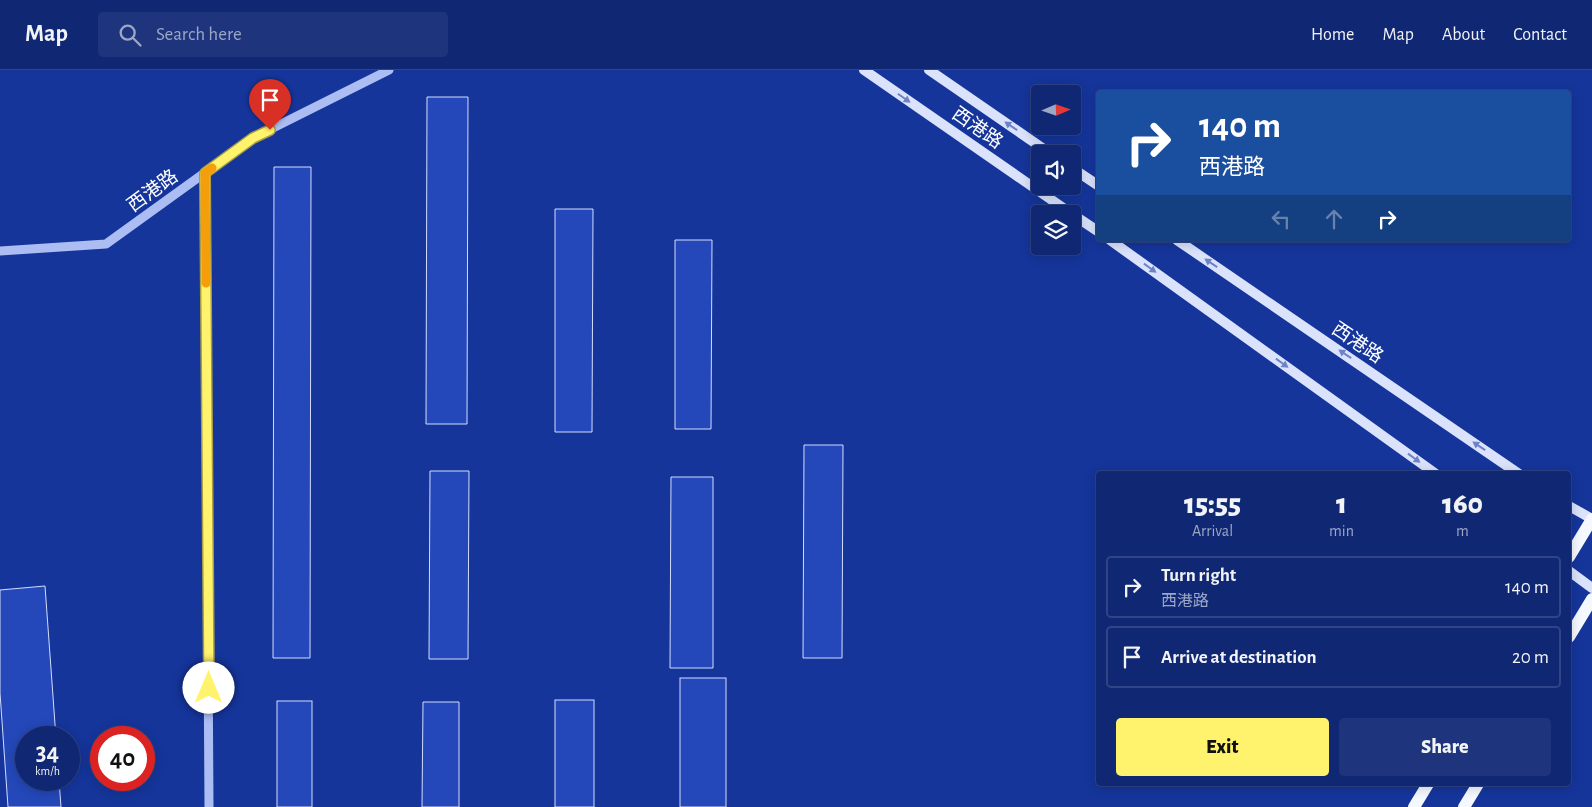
<!DOCTYPE html>
<meta charset="utf-8">
<style>
body{margin:0;font-family:"Alegreya Sans","Noto Sans SC",sans-serif;background:#1e347c;color:#f1f3f6;height:100vh;display:flex;flex-direction:column;font-size:19px;white-space:nowrap}
*{box-sizing:border-box;margin:0}
p{font-size:16px;color:#9ca6c5}
.icon{flex:none;width:28px;height:28px;fill:none;stroke:currentColor;stroke-width:2;stroke-linecap:round;stroke-linejoin:round}
.map{position:relative;flex:1;overflow:hidden}
.sheet{position:absolute;left:1096px;top:401px;width:475px;height:315px;display:flex;flex-direction:column;background:#102874;border-radius:5px;box-shadow:0 2px 12px #0003,0 0 0 1px #304486}
.sheet>*{flex:none}
.guide{position:absolute;left:1096px;top:20px;width:475px;height:152px;border-radius:5px;box-shadow:0 2px 12px #0003,0 0 0 1px #304486;background:#1a4fa0;color:#fff;overflow:hidden}
.needle{width:32px;rotate:88deg}
.controls{position:absolute;left:1031px;top:15px;display:grid;gap:10px}
.controls a{display:grid;place-items:center;width:50px;height:50px;border-radius:5px;background:#102874;box-shadow:0 2px 12px #0003,0 0 0 1px #304486;font-size:25px}
.speed{position:absolute;left:15px;top:656px;display:flex;gap:10px;font-size:25px;font-weight:700;text-align:center}
.speed>*{display:grid;place-content:center;width:65px;height:65px;border-radius:50%;background:#102874;box-shadow:0 2px 12px #0003,0 0 0 1px #304486;line-height:1}
.speed small{font-size:12px;font-weight:400}
.speed .limit{border:8px solid #d22;background:#fff;color:#111}
.pin{position:absolute;display:grid;place-items:center;width:42px;height:42px;color:#fff;margin:-51px -21px;border-radius:50% 50% 50% 0;rotate:-45deg;box-shadow:0 0 5px #0007}
.pin .icon{rotate:45deg}
.me{position:absolute;width:55px;margin:-28px;rotate:0deg;stroke-linejoin:round;filter:drop-shadow(0 0 4px #0008)}
.turn{display:flex;align-items:center;gap:18px;height:105px;padding:0 20px;font-size:22px}
.turn .icon{width:65px;height:65px;stroke-width:2.5}
.turn b{display:block;font-size:35px;line-height:42px}
.lanes{display:flex;align-items:center;height:48px;padding:0 20px;background:#0003;justify-content:center;gap:25px;direction:ltr}
.lanes .off{opacity:.35}
.eta{display:flex;justify-content:space-evenly;align-items:center;height:85px;text-align:center}
.eta b{font-size:30px;font-weight:800;line-height:35px}
.button{display:flex;gap:10px;margin-top:auto;padding:10px 20px}
.button a{flex:1;height:58px;border-radius:5px;background:#fff26c;color:#111;font-size:20px;font-weight:800;line-height:58px;text-align:center}
.button a+a{background:#1e347c;color:#f1f3f6}
ul{padding:0;list-style:none}
li{display:flex;align-items:center;gap:15px;height:62px;margin:0 10px 8px;padding:0 10px;border:2px solid #304486;border-radius:5px}
li div{flex:1}
li b{display:block;font-size:19px}
li em{font-style:normal}
header{display:flex;align-items:center;gap:30px;box-sizing:border-box;height:70px;padding:0 25px;background:#102874;border-bottom:1px solid #304486}
header strong{font-size:24px}
nav{display:flex;gap:28px;margin-inline-start:auto;font-size:18px}
.search{width:350px;height:45px;background:#1e347c;display:flex;align-items:center;gap:12px;box-sizing:border-box;padding:0 18px;border-radius:5px;color:#9ca6c5;font-size:19px}
.map>svg:first-child{display:block}
</style>
<header>
<strong>Map</strong>
<div class="search"><svg class="icon" aria-label="search" viewBox="0 0 24 24"><circle cx="10" cy="10" r="6"/><path d="M15 15l6 6"/></svg>Search here</div>
<nav><a>Home</a><a>Map</a><a>About</a><a>Contact</a></nav>
</header>
<div class="map">
<svg width="1592" height="737" viewBox="0 0 1592 737">
<rect width="100%" height="100%" fill="#15359b"/>
<g fill="#2448ba" stroke="#d3ddfd">
<path d="M 427,27 L 468,27 L 467,354 L 426,354 Z"/>
<path d="M 274,97 L 311,97 L 310,588 L 273,588 Z"/>
<path d="M 555,139 L 593,139 L 592,362 L 555,362 Z"/>
<path d="M 675,170 L 712,170 L 711,359 L 675,359 Z"/>
<path d="M 804,375 L 843,375 L 842,588 L 803,588 Z"/>
<path d="M 430,401 L 469,401 L 468,589 L 429,589 Z"/>
<path d="M 671,407 L 713,407 L 713,598 L 670,598 Z"/>
<path d="M 45,516 L 56,668 L 26,668 L 26,710 L 59,710 L 61,737 L 8,737 L 0,623 L 0,520 Z"/>
<rect x="680" y="608" width="46" height="129"/>
<rect x="555" y="630" width="39" height="107"/>
<rect x="277" y="631" width="35" height="106"/>
<path d="M 423,632 L 459,632 L 459,737 L 422,737 Z"/>
</g>
<g fill="none" stroke-linecap="round" stroke-linejoin="round">
<g stroke="#abbdf3" stroke-width="9">
<path d="M 205,103 L 209,737"/>
<path d="M 0,181 L 106,174 L 253,68 L 389,0"/>
</g>
<g stroke="#dae2fc" stroke-width="10">
<path d="M 864,0 L 1072,144"/>
<path d="M 929,0 L 1051,84"/>
<path d="M 1072,98 L 1099,116"/>
<path d="M 1072,144 L 1099,162"/>
<path d="M 1110,170 L 1436,404"/>
<path d="M 1177,170 L 1519,404"/>
<path d="M 1569,436 L 1592,449"/>
<path d="M 1569,501 L 1592,518"/>
</g>
<g stroke="#f6f8ff" stroke-width="12">
<path d="M 1569,487 L 1592,449"/>
<path d="M 1569,567 L 1592,529"/>
<path d="M 1414,737 L 1428,714"/>
<path d="M 1464,737 L 1478,714"/>
</g>
</g>
<defs><path id="oneway-solid" d="M-6-.8H1V-3.2L6.5 0L1 3.2V.8H-6Z" transform="scale(1.25)"/></defs>
<g fill="#6e83c7">
<use href="#oneway-solid" transform="translate(904 28) rotate(35)"/>
<use href="#oneway-solid" transform="translate(1011 56) rotate(-146)"/>
<use href="#oneway-solid" transform="translate(1211 193) rotate(-146)"/>
<use href="#oneway-solid" transform="translate(1150 198) rotate(36)"/>
<use href="#oneway-solid" transform="translate(1345 284) rotate(-146)"/>
<use href="#oneway-solid" transform="translate(1282 293) rotate(36)"/>
<use href="#oneway-solid" transform="translate(1479 376) rotate(-146)"/>
<use href="#oneway-solid" transform="translate(1414 388) rotate(36)"/>
</g>
<g fill="none" stroke-linecap="round" stroke-linejoin="round">
<g stroke="#a69d46" stroke-width="12">
<path id="route" d="M 209,618 L 205,103 L 253,68 L 270,60"/>
</g>
<use href="#route" stroke="#fff26c" stroke-width="9"/>
<path stroke="#f59e0b" stroke-width="9" d="M 206,213 L 205,103 L 212,98"/>
</g>
<g text-anchor="middle" stroke-width="5" stroke-linejoin="round" paint-order="stroke">
<g font-size="19" fill="#fff" stroke="#15359b">
<text transform="translate(978 57) rotate(35)" y="7">西港路</text>
<text transform="translate(152 120) rotate(-36)" y="7">西港路</text>
<text transform="translate(1358 272) rotate(34)" y="7">西港路</text>
</g>
</g>
</svg>
<div class="controls">
<a><svg class="needle" viewBox="-14 -14 28 28"><path d="M0-13l5 13h-10z" fill="#e53935"/><path d="M0 13l5-13h-10z" fill="#9ca6c5"/></svg></a>
<a><svg class="icon" aria-label="sound" viewBox="0 0 24 24"><path d="M4 9h4l5-4v14l-5-4H4zM17 9q2 3 0 6"/></svg></a>
<a><svg class="icon" aria-label="layers" viewBox="0 0 24 24"><path d="M12 4l9 5-9 5-9-5zM3 14l9 5 9-5"/></svg></a>
</div>
<div class="speed"><div>34<small>km/h</small></div><div class="limit">40</div></div>
<div class="pin" style="left:270px;top:60px;background:#d93025"><svg class="icon" aria-label="arrive" viewBox="0 0 24 24"><path d="M6 21V4h12l-3 4 3 4H6"/></svg></div>
<svg class="me" style="left:209px;top:618px" viewBox="-20 -20 40 40"><circle r="19" fill="#fff"/><path d="M0-13L10 11 0 6-10 11z" fill="#fff26c"/></svg>
<div class="guide">
<div class="turn"><svg class="icon" aria-label="right" viewBox="0 0 24 24"><path d="M7 20v-9h11M14 6l5 5-5 5"/></svg><div><b>140 m</b>西港路</div></div>
<div class="lanes"><svg class="icon off" aria-label="left" viewBox="0 0 24 24"><path d="M17 20v-9H6M10 6l-5 5 5 5"/></svg><svg class="icon off" aria-label="ahead" viewBox="0 0 24 24"><path d="M12 20V5M6 11l6-6 6 6"/></svg><svg class="icon" aria-label="right" viewBox="0 0 24 24"><path d="M7 20v-9h11M14 6l5 5-5 5"/></svg></div>
</div>
<section class="sheet">
<div class="eta">
<div><b>15:55</b><p>Arrival</p></div>
<div><b>1</b><p>min</p></div>
<div><b>160</b><p>m</p></div>
</div>
<ul>
<li><svg class="icon" aria-label="right" viewBox="0 0 24 24"><path d="M7 20v-9h11M14 6l5 5-5 5"/></svg><div><b>Turn right</b><p>西港路</p></div><em>140 m</em></li>
<li><svg class="icon" aria-label="arrive" viewBox="0 0 24 24"><path d="M6 21V4h12l-3 4 3 4H6"/></svg><div><b>Arrive at destination</b></div><em>20 m</em></li>
</ul>
<div class="button"><a>Exit</a><a>Share</a></div>
</section>
</div>
